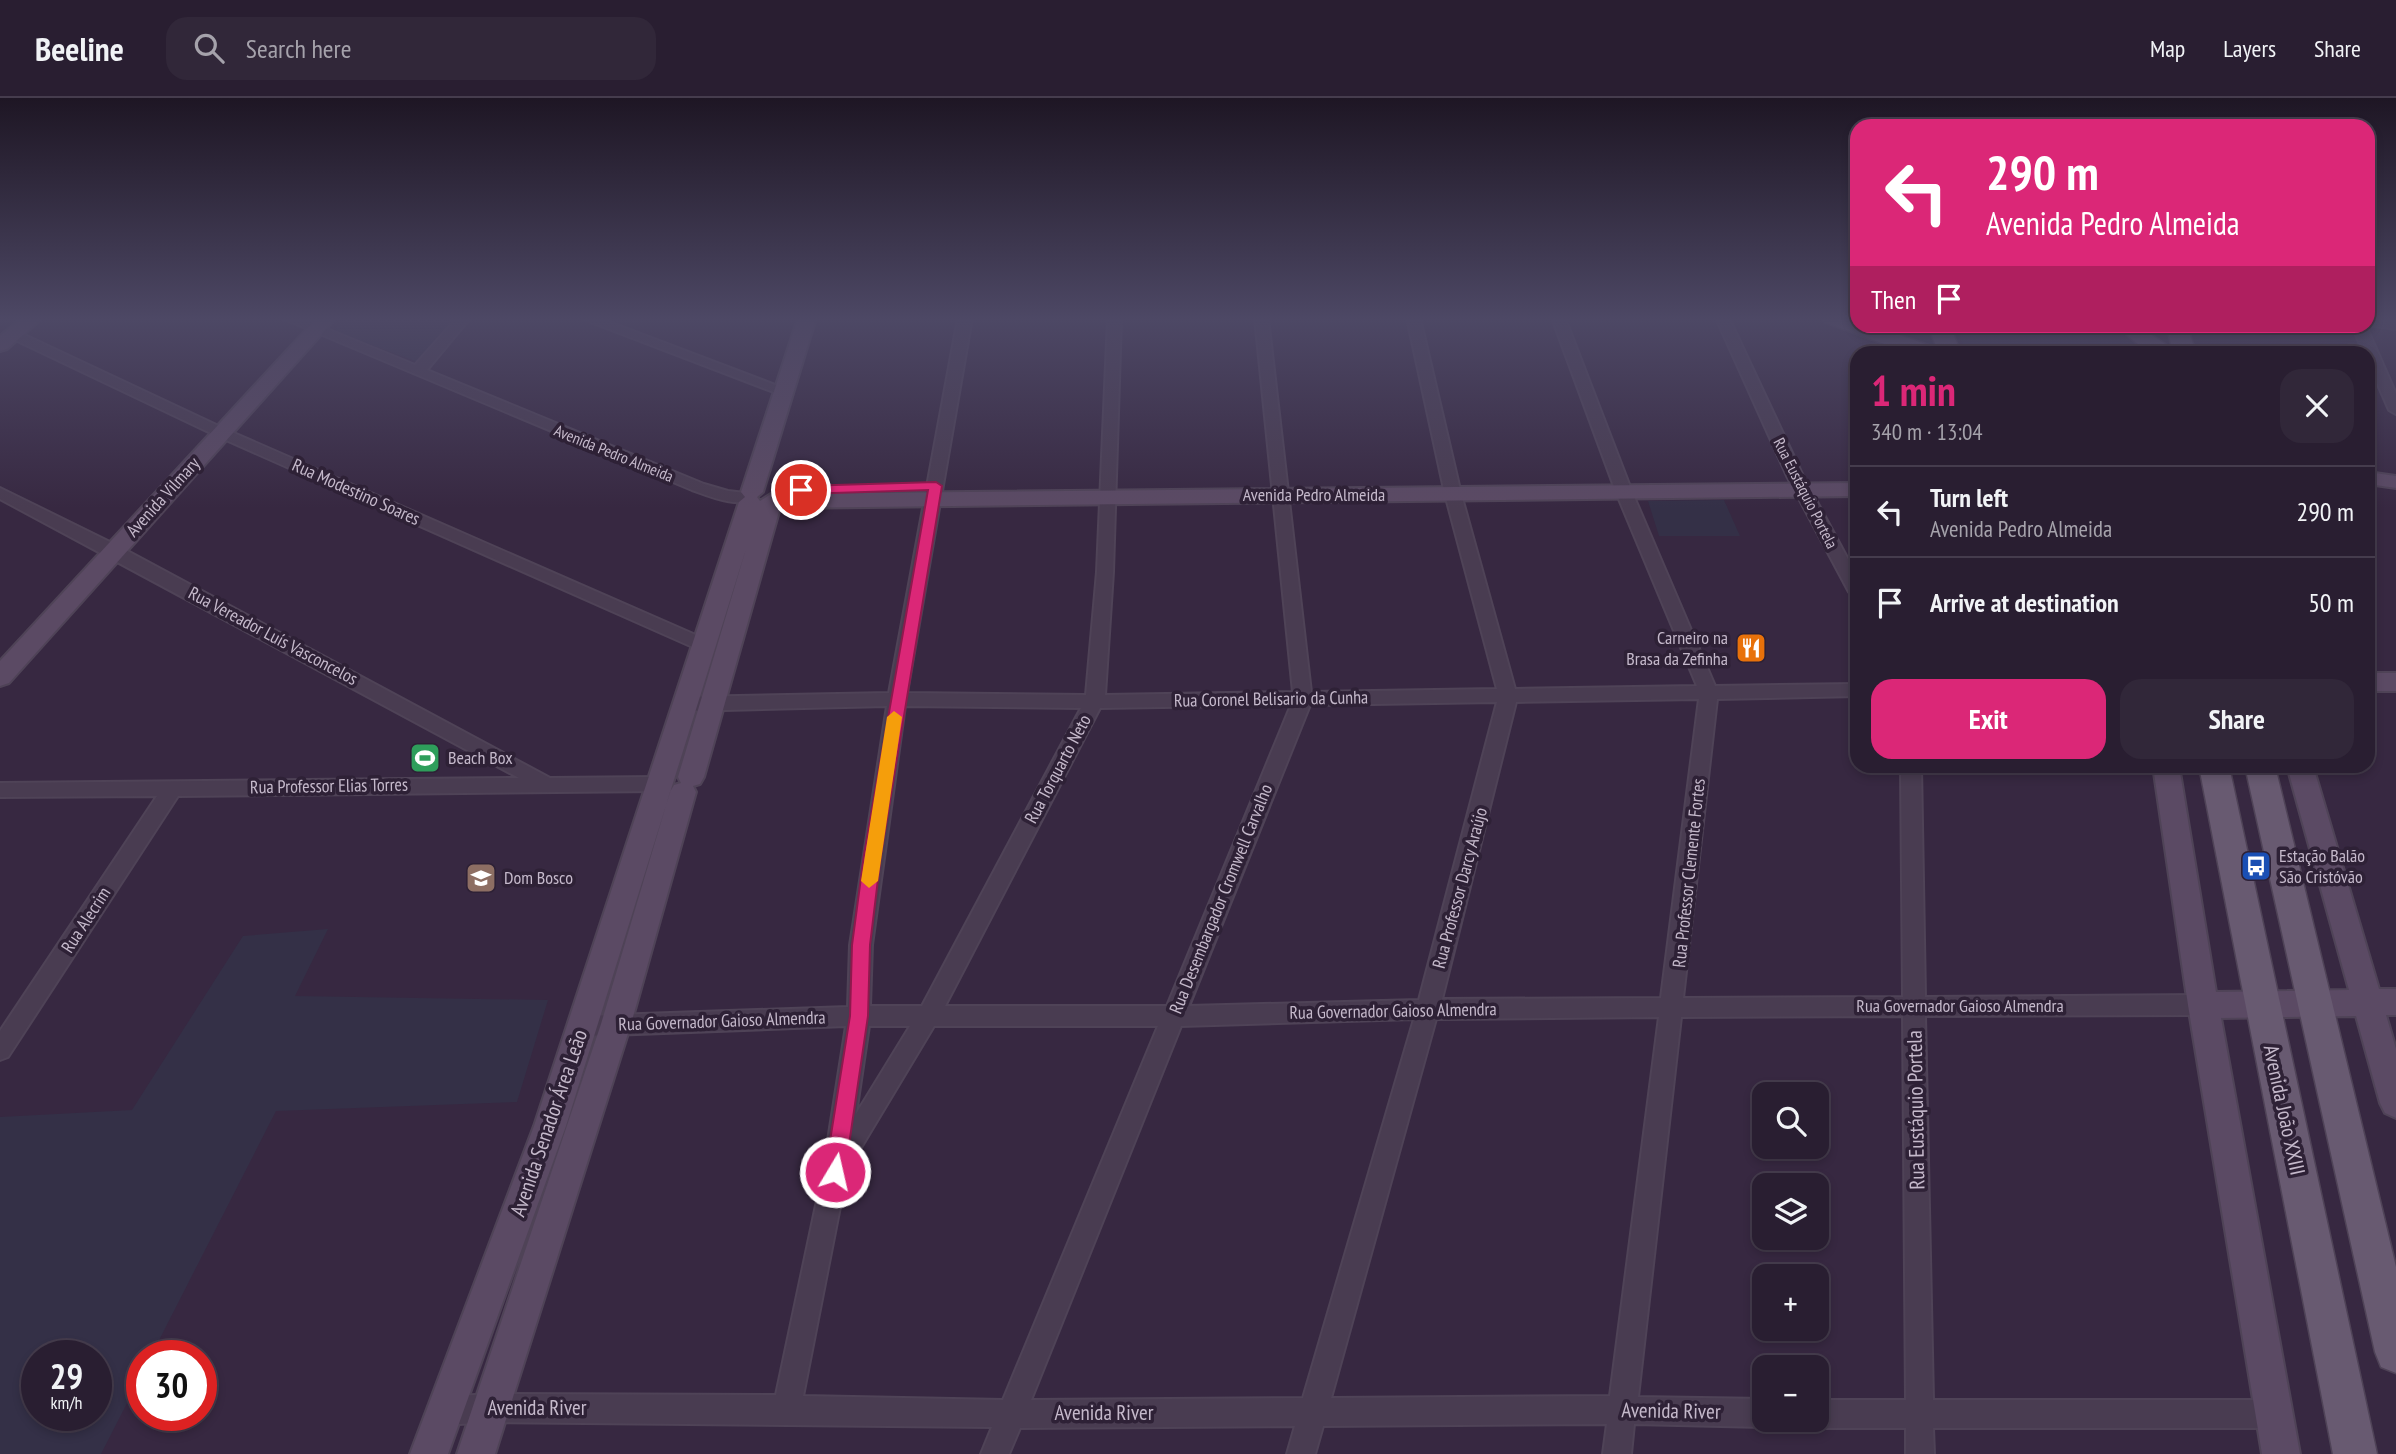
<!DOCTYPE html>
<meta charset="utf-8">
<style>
body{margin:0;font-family:"PT Sans Narrow",sans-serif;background:#312739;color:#f1f3f6;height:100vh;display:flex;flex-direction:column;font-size:26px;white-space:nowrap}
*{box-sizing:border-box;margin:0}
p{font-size:23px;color:#a5a2ab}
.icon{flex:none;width:38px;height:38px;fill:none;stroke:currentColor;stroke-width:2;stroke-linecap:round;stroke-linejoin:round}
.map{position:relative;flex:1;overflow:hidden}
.panel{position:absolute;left:1850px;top:248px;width:525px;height:427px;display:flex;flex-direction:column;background:#291e31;border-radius:21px;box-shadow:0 4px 10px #0003,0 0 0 2px #453c4d}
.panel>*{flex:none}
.top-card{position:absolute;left:1850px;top:21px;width:525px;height:214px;border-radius:21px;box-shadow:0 4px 10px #0003,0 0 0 2px #453c4d;background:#db2777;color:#fff;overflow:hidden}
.controls{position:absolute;left:1752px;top:984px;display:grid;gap:14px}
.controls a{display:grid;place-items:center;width:77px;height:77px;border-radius:14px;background:#291e31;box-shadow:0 4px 10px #0003,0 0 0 2px #453c4d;font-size:35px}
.speed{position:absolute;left:21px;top:1242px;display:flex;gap:14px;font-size:35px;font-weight:700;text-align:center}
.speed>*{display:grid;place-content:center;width:91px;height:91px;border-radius:50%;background:#291e31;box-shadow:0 4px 10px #0003,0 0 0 2px #453c4d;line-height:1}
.speed small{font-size:18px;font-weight:400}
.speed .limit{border:10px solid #d22;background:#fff;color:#111}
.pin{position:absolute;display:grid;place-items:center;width:60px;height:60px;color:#fff;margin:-30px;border:4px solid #fff;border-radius:50%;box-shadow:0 2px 7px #0007}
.me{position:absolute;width:77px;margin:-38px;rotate:9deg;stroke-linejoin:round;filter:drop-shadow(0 0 5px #0008)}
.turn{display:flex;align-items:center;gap:24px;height:147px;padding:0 21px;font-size:32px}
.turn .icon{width:91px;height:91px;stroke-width:2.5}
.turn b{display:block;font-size:49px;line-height:60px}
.then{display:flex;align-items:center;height:66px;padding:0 21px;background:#0003;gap:14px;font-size:26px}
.round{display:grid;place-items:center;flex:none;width:74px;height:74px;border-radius:21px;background:#312739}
.overview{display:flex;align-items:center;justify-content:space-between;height:119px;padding:0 21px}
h1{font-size:42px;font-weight:700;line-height:52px;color:#db2777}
.button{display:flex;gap:14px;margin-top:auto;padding:14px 21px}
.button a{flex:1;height:80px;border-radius:21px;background:#db2777;color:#fff;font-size:28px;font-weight:700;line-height:80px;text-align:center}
.button a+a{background:#312739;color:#f1f3f6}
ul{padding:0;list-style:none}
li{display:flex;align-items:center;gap:21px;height:91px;padding:0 21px;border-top:2px solid #453c4d}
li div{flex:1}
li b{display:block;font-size:26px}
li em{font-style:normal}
header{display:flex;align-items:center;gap:42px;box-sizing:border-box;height:98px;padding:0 35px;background:#291e31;border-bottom:2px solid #453c4d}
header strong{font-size:33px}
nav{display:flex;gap:38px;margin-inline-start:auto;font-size:24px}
.search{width:490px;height:63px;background:#312739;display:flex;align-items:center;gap:18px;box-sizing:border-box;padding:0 24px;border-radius:21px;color:#a5a2ab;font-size:26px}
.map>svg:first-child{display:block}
</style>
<header>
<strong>Beeline</strong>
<div class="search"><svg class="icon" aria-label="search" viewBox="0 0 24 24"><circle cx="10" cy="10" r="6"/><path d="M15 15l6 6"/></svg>Search here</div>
<nav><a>Map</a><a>Layers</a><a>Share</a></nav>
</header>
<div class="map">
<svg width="2396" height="1356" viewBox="0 0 2396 1356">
<rect width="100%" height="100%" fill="#372841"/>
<g fill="#343047" fill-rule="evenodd">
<path d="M 345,220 L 458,220 L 421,265 L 334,233 Z"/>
<path d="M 1869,228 L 1936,228 L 1939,252 Z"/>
<path d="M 1964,228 L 2106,228 L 2137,245 L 2148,255 L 1967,255 L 1960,240 Z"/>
<path d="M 1724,402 L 1740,438 L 1659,438 L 1648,403 Z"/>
<path d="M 328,831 L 295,898 L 548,902 L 517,1004 L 276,1013 L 151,1258 L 142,1258 L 142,1276 L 101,1356 L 0,1356 L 0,1019 L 132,1012 L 243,838 ZM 37,1258 L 96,1258 L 96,1318 L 37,1318 Z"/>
</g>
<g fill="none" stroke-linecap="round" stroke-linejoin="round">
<g stroke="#4f4357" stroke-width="4">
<g id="street">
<path d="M 282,220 L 300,220 L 415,267 L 457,220 L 470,220 L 427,272 L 704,386 L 728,393 L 754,396 L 756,399 C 741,412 709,398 692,392 Z"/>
<path d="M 580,220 L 599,220 L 791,293 L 789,296 L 779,296 Z"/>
<path d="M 958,220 L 972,220 L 907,595 L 1086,597 L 1097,474 L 1108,220 L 1121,220 L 1113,474 L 1105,597 L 1293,594 L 1255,220 L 1268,220 L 1311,594 L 1497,591 L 1445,396 L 1407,220 L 1420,220 L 1461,396 L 1515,591 L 1697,588 L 1616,394 L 1552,220 L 1565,220 L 1632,394 L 1715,588 L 1857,586 L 1857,598 L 1717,601 L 1683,900 L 1903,899 L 1901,668 L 1921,668 L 1925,899 L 2203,897 L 2211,900 L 2214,907 L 2211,914 L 2203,917 L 1925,918 L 1933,1302 L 2274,1302 L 2284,1306 L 2288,1316 L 2284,1326 L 2274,1330 L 1933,1330 L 1934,1356 L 1906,1356 L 1906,1330 L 1816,1330 L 1806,1326 L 1804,1321 L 1816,1321 L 1816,1302 L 1906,1302 L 1903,918 L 1681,919 L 1638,1299 L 1764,1301 L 1764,1321 L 1775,1321 L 1764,1329 L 1634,1326 L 1631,1356 L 1603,1356 L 1607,1326 L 1323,1328 L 1315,1356 L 1287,1356 L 1295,1328 L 1020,1330 L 1009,1356 L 981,1356 L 992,1329 L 490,1324 L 444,1327 L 434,1323 L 430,1313 L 434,1303 L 444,1299 L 490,1296 L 776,1297 L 823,1074 L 846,928 L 584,938 L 576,935 L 573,928 L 576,921 L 584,918 L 848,909 L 850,847 L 887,608 L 686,613 L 677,606 L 686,599 L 889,595 ZM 1699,601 L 1661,900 L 1442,901 L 1516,604 ZM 1497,604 L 1419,902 L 1189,908 L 1310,607 ZM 1291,607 L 1167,908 L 945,908 L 1100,610 ZM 905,608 L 1081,610 L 922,908 L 870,908 L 872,847 ZM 1659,919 L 1610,1298 L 1331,1300 L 1436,921 ZM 1414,921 L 1303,1300 L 1031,1302 L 1181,928 ZM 869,928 L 910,928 L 856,1016 ZM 934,928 L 1158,928 L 1003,1302 L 803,1298 L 847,1073 Z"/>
<path d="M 1716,220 L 1729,220 L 1803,378 L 1857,478 L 1857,500 L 1849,494 L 1787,378 Z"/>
<path d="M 2368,220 L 2396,223 L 2396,231 L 2368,227 Z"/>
<path d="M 2352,228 L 2366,228 L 2396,296 L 2396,316 L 2389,312 L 2368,264 L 2368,256 L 2364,256 Z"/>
<path d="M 14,232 L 227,332 L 707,542 L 710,546 L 701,552 L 695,550 L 217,338 L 9,239 L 7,236 Z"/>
<path d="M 0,390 L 120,449 L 550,680 L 657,679 L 664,681 L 667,686 L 664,691 L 657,693 L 178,698 L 8,959 L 0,962 L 0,933 L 157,698 L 0,699 L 0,685 L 519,680 L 0,401 Z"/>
</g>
</g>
<g stroke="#4f4357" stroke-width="4">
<g id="secondary">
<path d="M 22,220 L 42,220 L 7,251 L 0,253 L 0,238 Z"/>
<path d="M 317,220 L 336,220 L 9,585 L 0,588 L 0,563 Z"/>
<path d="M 798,220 L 816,220 L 763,394 L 757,399 L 760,403 L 771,396 L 1857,385 L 1857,398 L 780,410 L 704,679 L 700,686 L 693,688 L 696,694 L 631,926 L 495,1356 L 457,1356 L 601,926 L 670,694 L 674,687 L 681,685 L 678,679 L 746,451 L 566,1028 L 448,1356 L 410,1356 L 534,1028 L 739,404 L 745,399 L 741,394 Z"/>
<path d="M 2368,374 L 2396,378 L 2396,390 L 2368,386 Z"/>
<rect x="2368" y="575" width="28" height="18"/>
<path d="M 2153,668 L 2179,668 L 2216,894 L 2349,892 L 2287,668 L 2313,668 L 2379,891 L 2396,891 L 2396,917 L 2386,917 L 2396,951 L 2396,1020 L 2385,1015 L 2380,1005 L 2356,918 L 2221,920 L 2300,1356 L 2262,1356 L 2188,907 Z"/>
</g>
</g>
<g stroke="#4f4357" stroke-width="3">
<g id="primary">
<path d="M 1821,220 L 1857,222 L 1857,228 L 1873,228 L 1937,250 L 1932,238 L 1935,228 L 1955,228 L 1954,238 L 1961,256 L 1912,256 L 1824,224 Z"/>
<path d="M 2116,228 L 2139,228 L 2172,251 L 2167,228 L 2187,228 L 2194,249 L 2192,256 L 2150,256 Z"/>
<path d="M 2199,668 L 2229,668 L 2377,1356 L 2333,1356 Z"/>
<path d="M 2245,668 L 2275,668 L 2396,1169 L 2396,1275 L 2381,1269 L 2375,1254 Z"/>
</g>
</g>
<use href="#street" fill="#493c51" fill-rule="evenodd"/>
<use href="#secondary" fill="#5b4a64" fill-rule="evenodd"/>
<use href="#primary" fill="#685a71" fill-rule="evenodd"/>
</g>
<linearGradient id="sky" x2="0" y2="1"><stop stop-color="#1e1624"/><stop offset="0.54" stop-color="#4d4865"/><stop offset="1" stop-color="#4d4865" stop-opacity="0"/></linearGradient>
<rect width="2396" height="410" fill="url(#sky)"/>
<path fill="#db2777" stroke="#8e194d" stroke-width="2" d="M 936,384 L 942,388 L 881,757 L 870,847 L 868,918 L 845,1074 L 842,1081 L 835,1084 L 827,1081 L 825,1074 L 850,918 L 852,847 L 864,757 L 928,392 L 801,396 L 794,392 L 801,388 Z"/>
<path fill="#f59e0b" d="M 894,613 L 902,619 L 878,783 L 869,790 L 861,783 L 887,619 Z"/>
<defs>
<g id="restaurant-square" transform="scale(1.575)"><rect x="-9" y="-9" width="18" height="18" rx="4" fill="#e8710a" stroke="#2e2136"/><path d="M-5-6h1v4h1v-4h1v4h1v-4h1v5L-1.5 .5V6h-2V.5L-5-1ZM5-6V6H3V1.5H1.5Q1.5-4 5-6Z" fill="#fff"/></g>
<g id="stadium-square" transform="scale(1.575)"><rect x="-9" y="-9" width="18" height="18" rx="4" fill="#2e9e5b" stroke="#2e2136"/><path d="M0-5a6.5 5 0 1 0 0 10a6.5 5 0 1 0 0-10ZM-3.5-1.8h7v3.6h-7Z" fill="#fff"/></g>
<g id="bus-square" transform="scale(1.575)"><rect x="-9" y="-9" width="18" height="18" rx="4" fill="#1a4fb4" stroke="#2e2136"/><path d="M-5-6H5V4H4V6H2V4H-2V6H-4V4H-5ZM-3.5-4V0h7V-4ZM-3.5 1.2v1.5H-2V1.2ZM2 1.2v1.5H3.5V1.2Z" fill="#fff"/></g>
<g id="school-square" transform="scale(1.575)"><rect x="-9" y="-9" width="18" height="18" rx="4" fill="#8d6e63" stroke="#2e2136"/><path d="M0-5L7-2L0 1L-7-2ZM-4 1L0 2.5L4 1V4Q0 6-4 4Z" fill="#fff"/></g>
</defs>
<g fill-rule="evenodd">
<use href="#restaurant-square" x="1751" y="550"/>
<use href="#stadium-square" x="425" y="660"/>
<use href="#bus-square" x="2256" y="768"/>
<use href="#school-square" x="481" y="780"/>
</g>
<g text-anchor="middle" stroke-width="7" stroke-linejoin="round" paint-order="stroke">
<g font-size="16" fill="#c5b9cb" stroke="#2e2136">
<text transform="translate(614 355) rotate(22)" y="6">Avenida Pedro Almeida</text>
<text transform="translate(1806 395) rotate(63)" y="6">Rua Eustáquio Portela</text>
</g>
<g font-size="18" fill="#c5b9cb" stroke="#2e2136">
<text transform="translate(356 394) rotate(24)" y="6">Rua Modestino Soares</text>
<text x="1314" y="403">Avenida Pedro Almeida</text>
<text transform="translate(163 399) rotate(-48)" y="6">Avenida Vilmary</text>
<text transform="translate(273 538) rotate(28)" y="6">Rua Vereador Luís Vasconcelos</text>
<text transform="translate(1271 601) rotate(-1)" y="6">Rua Coronel Belisario da Cunha</text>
<text transform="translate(1058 671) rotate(-62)" y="6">Rua Torquarto Neto</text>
<text transform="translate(329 688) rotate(-1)" y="6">Rua Professor Elias Torres</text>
<text transform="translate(1689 775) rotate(-84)" y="6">Rua Professor Clemente Fortes</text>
<text transform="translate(1460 790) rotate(-75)" y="6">Rua Professor Darcy Araújo</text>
<text transform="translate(1221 801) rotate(-68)" y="6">Rua Desembargador Cromwell Carvalho</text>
<text transform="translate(86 822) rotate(-57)" y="6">Rua Alecrim</text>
<text x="1960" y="914">Rua Governador Gaioso Almendra</text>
<text transform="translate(1393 913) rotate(-1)" y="6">Rua Governador Gaioso Almendra</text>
<text transform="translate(722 923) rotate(-2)" y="6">Rua Governador Gaioso Almendra</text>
</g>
<g font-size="18" fill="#c5b9cb" stroke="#2e2136" text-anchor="start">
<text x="1728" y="546" text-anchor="end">Carneiro na<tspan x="1728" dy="21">Brasa da Zefinha</tspan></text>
<text x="448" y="666">Beach Box</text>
<text x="2279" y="764">Estação Balão<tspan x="2279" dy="21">São Cristóvão</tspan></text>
<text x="504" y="786">Dom Bosco</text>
</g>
<g font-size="21" fill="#c5b9cb" stroke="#2e2136">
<text transform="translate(1916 1012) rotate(-91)" y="7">Rua Eustáquio Portela</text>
<text transform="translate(2284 1012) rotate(78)" y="7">Avenida João XXIII</text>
<text transform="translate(549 1025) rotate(-71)" y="7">Avenida Senador Área Leão</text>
<text x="537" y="1317">Avenida River</text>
<text transform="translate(1671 1313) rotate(1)" y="7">Avenida River</text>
<text x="1104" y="1322">Avenida River</text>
</g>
</g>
</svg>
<div class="controls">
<a><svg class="icon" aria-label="search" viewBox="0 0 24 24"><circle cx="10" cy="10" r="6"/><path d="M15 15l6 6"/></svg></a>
<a><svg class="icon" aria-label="layers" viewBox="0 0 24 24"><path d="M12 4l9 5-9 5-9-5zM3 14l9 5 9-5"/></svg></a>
<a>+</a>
<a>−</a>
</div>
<div class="speed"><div>29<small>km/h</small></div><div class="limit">30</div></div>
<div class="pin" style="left:801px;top:392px;background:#d93025"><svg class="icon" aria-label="arrive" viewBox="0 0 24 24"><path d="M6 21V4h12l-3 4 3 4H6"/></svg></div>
<svg class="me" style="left:835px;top:1074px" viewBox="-20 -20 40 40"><circle r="17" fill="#db2777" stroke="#fff" stroke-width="3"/><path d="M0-11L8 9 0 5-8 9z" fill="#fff"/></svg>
<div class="top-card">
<div class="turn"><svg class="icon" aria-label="left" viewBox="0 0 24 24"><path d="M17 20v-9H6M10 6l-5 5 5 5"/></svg><div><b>290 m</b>Avenida Pedro Almeida</div></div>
<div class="then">Then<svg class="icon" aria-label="arrive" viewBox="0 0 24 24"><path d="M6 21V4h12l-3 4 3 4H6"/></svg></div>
</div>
<section class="panel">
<div class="overview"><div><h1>1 min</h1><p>340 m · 13:04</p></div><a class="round"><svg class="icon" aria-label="close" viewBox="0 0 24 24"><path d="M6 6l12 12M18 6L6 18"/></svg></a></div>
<ul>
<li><svg class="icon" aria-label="left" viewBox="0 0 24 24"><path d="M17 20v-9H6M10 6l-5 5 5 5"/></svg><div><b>Turn left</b><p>Avenida Pedro Almeida</p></div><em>290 m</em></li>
<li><svg class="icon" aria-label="arrive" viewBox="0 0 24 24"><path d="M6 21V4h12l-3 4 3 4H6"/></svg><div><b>Arrive at destination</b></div><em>50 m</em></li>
</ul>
<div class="button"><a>Exit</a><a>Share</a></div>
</section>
</div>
